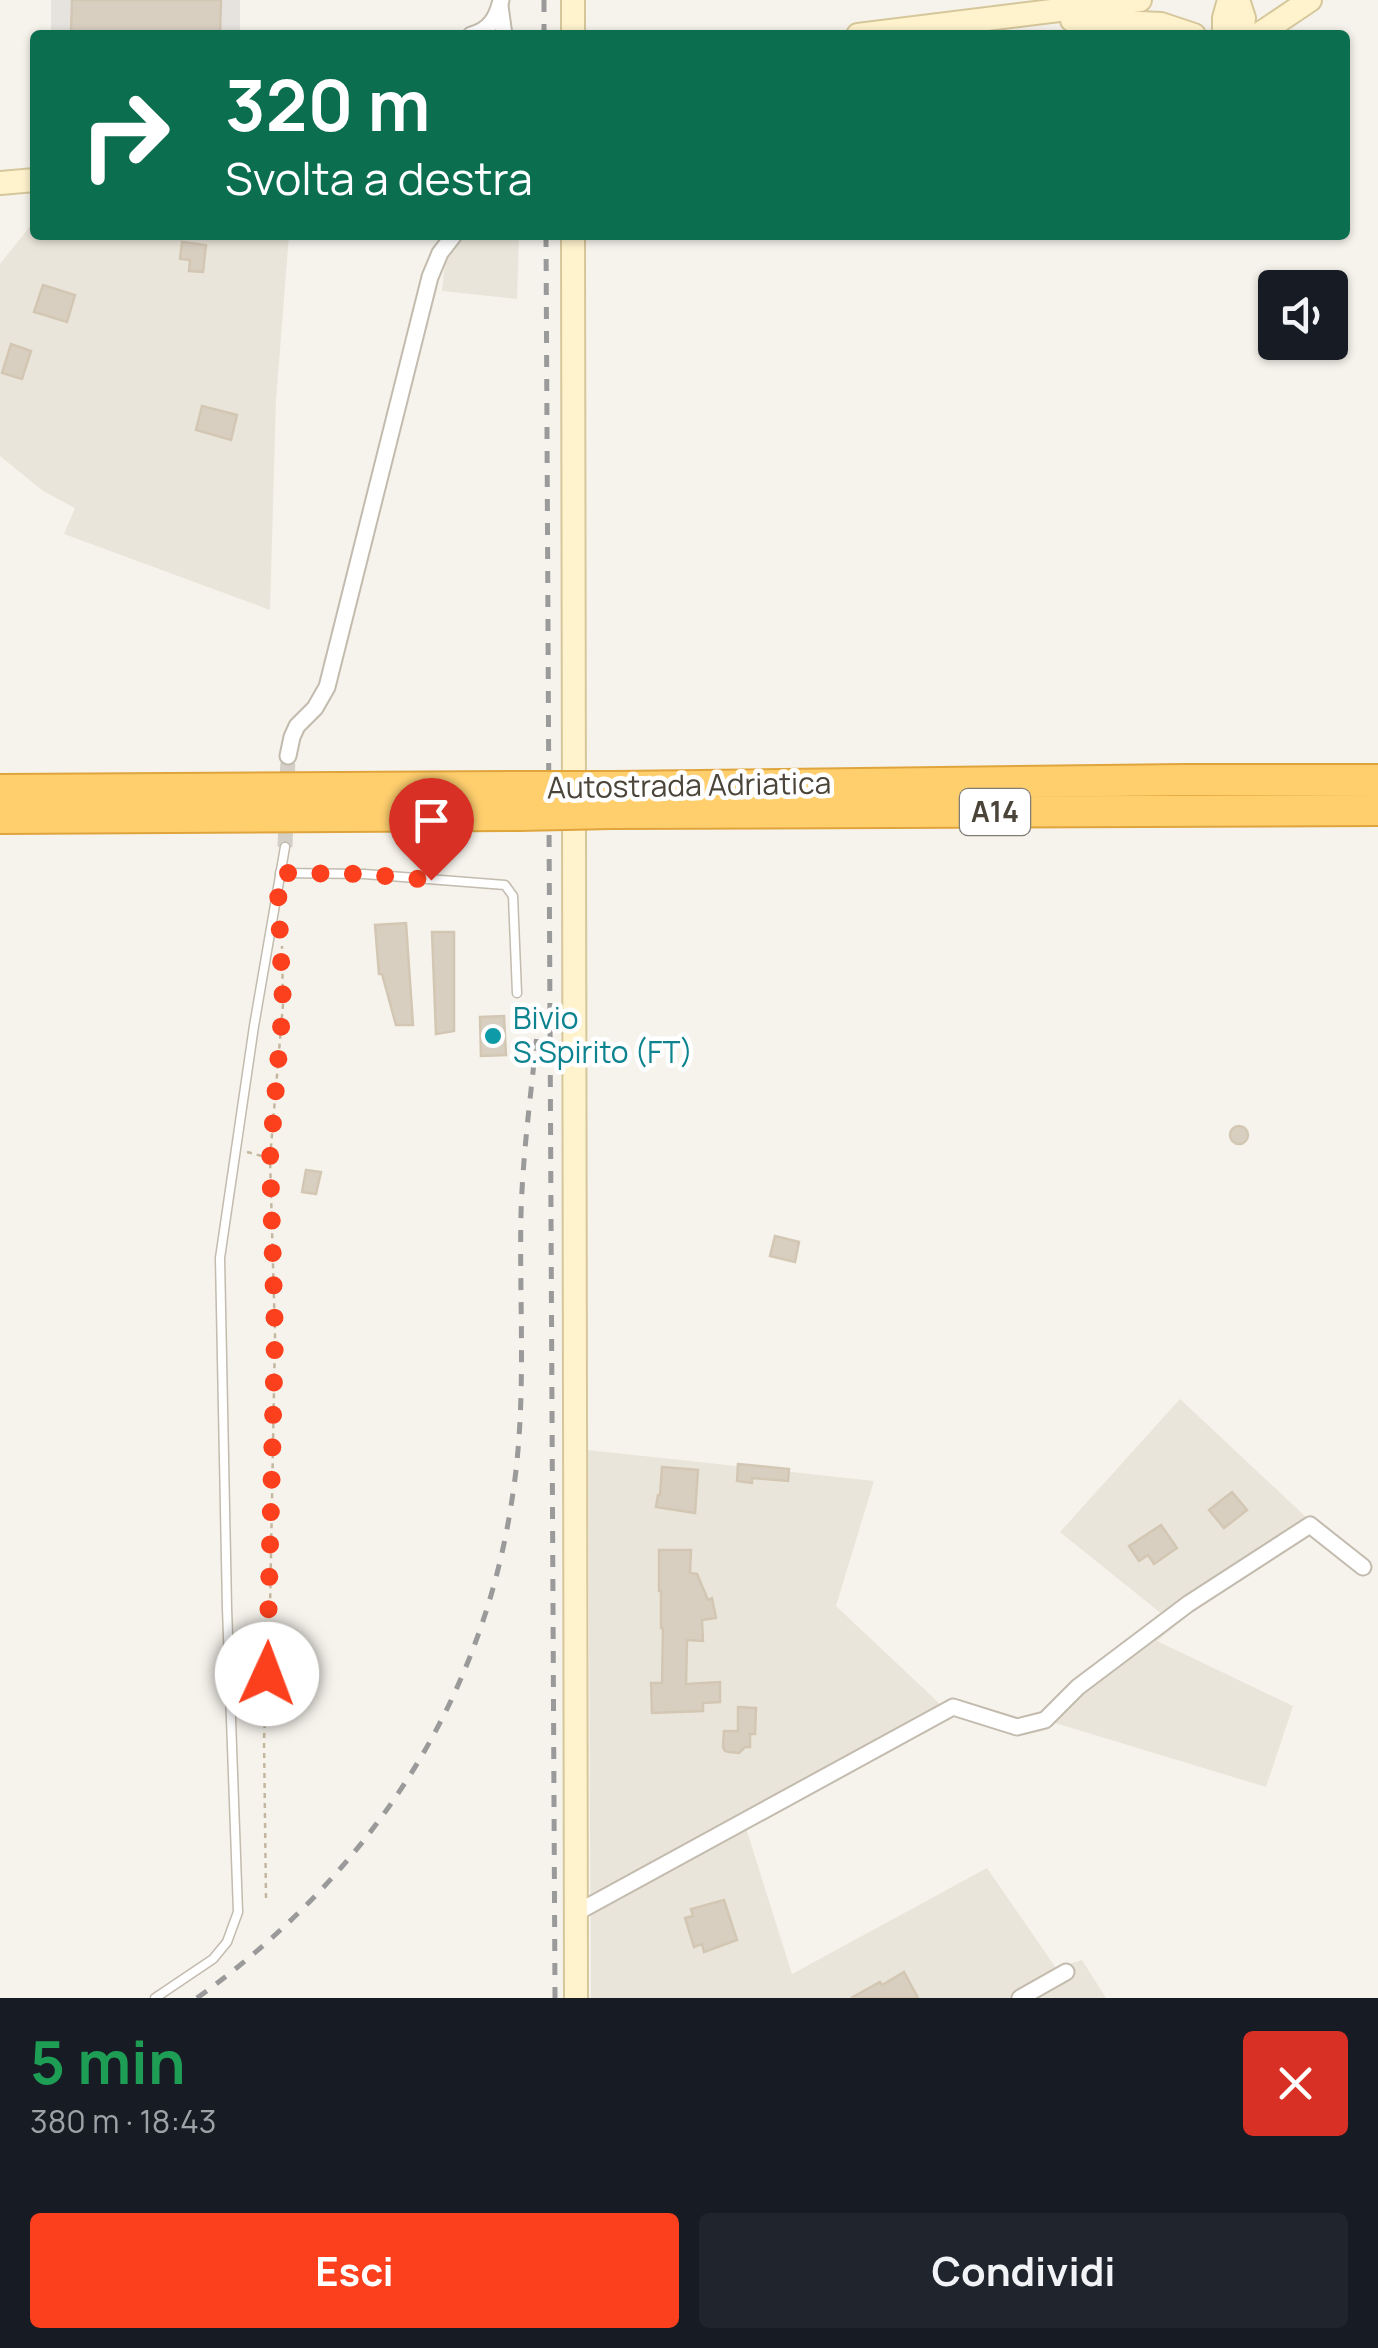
<!DOCTYPE html>
<html lang="it">
<meta charset="utf-8">
<style>
body{margin:0;font-family:Manrope,sans-serif;background:#20242c;color:#f1f3f6;height:100vh;display:flex;flex-direction:column;font-size:38px;white-space:nowrap}
*{box-sizing:border-box;margin:0}
p{font-size:32px;color:#9ea1a6}
.icon{flex:none;width:55px;height:55px;fill:none;stroke:currentColor;stroke-width:2;stroke-linecap:round;stroke-linejoin:round}
.map{position:relative;height:1998px;overflow:hidden}
.details{display:flex;flex-direction:column;background:#171b24;flex:1}
.details>*{flex:none}
.guide{position:absolute;left:30px;top:30px;width:1320px;height:210px;border-radius:10px;box-shadow:0 2px 8px #0004;background:#0b6e4f;color:#fff;overflow:hidden}
.buttons{position:absolute;left:1258px;top:270px;display:grid;gap:20px}
.buttons a{display:grid;place-items:center;width:90px;height:90px;border-radius:10px;background:#171b24;box-shadow:0 2px 8px #0004;font-size:50px}
.pin{position:absolute;display:grid;place-items:center;width:85px;height:85px;color:#fff;margin:-102px -42px;border-radius:50% 50% 50% 0;rotate:-45deg;box-shadow:0 0 10px #0007}
.pin .icon{rotate:45deg}
.me{position:absolute;width:110px;margin:-55px;rotate:2deg;stroke-linejoin:round;filter:drop-shadow(0 0 8px #0008)}
.turn{display:flex;align-items:center;gap:35px;height:210px;padding:0 30px;font-size:45px}
.turn .icon{width:130px;height:130px;stroke-width:2.5}
.turn b{display:block;font-size:70px;line-height:85px}
.round{display:grid;place-items:center;flex:none;width:105px;height:105px;border-radius:10px;background:#20242c}
.headline{display:flex;align-items:center;justify-content:space-between;height:170px;padding:0 30px}
h1{font-size:60px;font-weight:700;line-height:75px;color:#1e9e55}
.action{display:flex;gap:20px;margin-top:auto;padding:20px 30px}
.action a{flex:1;height:115px;border-radius:10px;background:#fc3f1d;color:#fff;font-size:40px;font-weight:700;line-height:115px;text-align:center}
.action a+a{background:#20242c;color:#f1f3f6}
.map>svg:first-child{display:block}
</style>
<div class="map">
<svg width="1378" height="1998" viewBox="0 0 1378 1998">
<rect width="100%" height="100%" fill="#f6f3ec"/>
<g fill="#eae5da">
<path d="M 35,220 L 35,235 L 289,235 L 276,400 L 270,610 L 64,534 L 75,508 L 43,491 L 0,456 L 0,264 Z"/>
<path d="M 464,235 L 519,235 L 517,299 L 442,291 L 445,260 Z"/>
<path d="M 1180,1399 L 1307,1518 L 1157,1641 L 1293,1706 L 1266,1787 L 1052,1722 L 1163,1615 L 1060,1532 Z"/>
<path d="M 588,1450 L 874,1481 L 836,1606 L 940,1704 L 745,1825 L 792,1974 L 987,1868 L 1056,1968 L 1082,1960 L 1106,1998 L 591,1998 Z"/>
</g>
<rect fill="#e6e2dd" x="51" y="0" width="189" height="35"/>
<g fill="#d8cfc1" stroke="#d3c7b4" stroke-width="2.5">
<path d="M 72,0 L 221,0 L 220,35 L 71,35 Z"/>
<path d="M 182,242 L 206,245 L 203,272 L 189,271 L 190,260 L 180,259 Z"/>
<path d="M 43,285 L 75,295 L 67,322 L 34,312 Z"/>
<path d="M 11,344 L 31,351 L 22,379 L 2,373 Z"/>
<path d="M 202,406 L 237,415 L 231,440 L 196,430 Z"/>
<path d="M 406,923 L 413,1025 L 396,1025 L 382,974 L 379,974 L 375,925 Z"/>
<path d="M 432,932 L 454,932 L 454,1031 L 436,1034 Z"/>
<path d="M 504,1016 L 506,1055 L 481,1056 L 480,1017 Z"/>
<circle cx="1239" cy="1135" r="9"/>
<path d="M 306,1170 L 321,1172 L 316,1194 L 302,1192 Z"/>
<path d="M 775,1236 L 799,1242 L 795,1262 L 770,1256 Z"/>
<path d="M 738,1464 L 789,1469 L 788,1481 L 752,1478 L 752,1483 L 737,1481 Z"/>
<path d="M 662,1467 L 698,1470 L 695,1513 L 656,1507 L 658,1495 L 660,1495 Z"/>
<path d="M 1232,1492 L 1247,1510 L 1224,1528 L 1209,1510 Z"/>
<path d="M 1161,1525 L 1177,1548 L 1154,1564 L 1148,1555 L 1139,1561 L 1129,1546 Z"/>
<path d="M 659,1550 L 691,1550 L 690,1573 L 697,1574 L 708,1600 L 712,1598 L 716,1618 L 702,1620 L 703,1641 L 687,1640 L 686,1684 L 720,1682 L 720,1702 L 703,1703 L 703,1711 L 652,1713 L 651,1683 L 662,1683 L 663,1628 L 661,1628 L 661,1591 L 659,1591 Z"/>
<path d="M 738,1707 L 756,1708 L 755,1734 L 750,1734 L 750,1747 L 745,1747 L 739,1753 L 729,1752 L 725,1751 L 723,1747 L 724,1731 L 738,1731 Z"/>
<path d="M 724,1900 L 737,1940 L 704,1952 L 702,1944 L 694,1947 L 685,1918 L 693,1916 L 691,1909 Z"/>
<path d="M 904,1972 L 918,1998 L 851,1998 L 880,1982 L 882,1985 Z"/>
</g>
<g fill="none" stroke-linecap="round" stroke-linejoin="round">
<path stroke="#d4d0c8" stroke-width="15" stroke-dasharray="15 8" stroke-linecap="butt" d="M 285,847 L 288,756"/>
<g stroke="#c2bbae" stroke-width="11">
<g id="service">
<path d="M 280,873 L 364,874 L 505,885 L 513,896 L 517,993"/>
<path d="M 155,1998 L 213,1959 L 227,1942 L 238,1912 L 227,1608 L 220,1258 L 254,1026 L 285,847"/>
</g>
</g>
<g stroke="#c2bbae" stroke-width="19">
<g id="minor">
<path d="M 500,6 L 504,35"/>
<path d="M 471,35 C 489,31 497,18 501,0"/>
<path d="M 288,756 L 292,737 L 297,726 L 315,708 L 327,687 L 430,277 L 440,253 L 454,235"/>
<path d="M 576,1913 L 953,1707 L 1017,1727 L 1045,1720 L 1078,1687 L 1188,1604 L 1310,1525 L 1363,1567"/>
<path d="M 1020,1998 L 1066,1972"/>
</g>
</g>
<g stroke="#d6c79b" stroke-width="26">
<g id="secondary">
<path d="M 573,0 L 573,35"/>
<path d="M 1238,0 L 1244,18 L 1242,35"/>
<path d="M 1072,20 L 1161,24 L 1194,35"/>
<path d="M 858,35 L 1140,0"/>
<path d="M 1224,35 L 1224,18 L 1229,0"/>
<path d="M 1258,35 L 1310,0"/>
<path d="M 0,183 L 35,180"/>
<path d="M 573,235 L 576,1998"/>
</g>
</g>
<g stroke="#e0a43c" stroke-width="34">
<g id="motorway">
<path d="M 614,787 L 1185,780 L 1378,780"/>
<path d="M 0,790 L 512,787"/>
<path d="M 612,813 L 1378,810"/>
<path d="M 0,818 L 518,815"/>
</g>
</g>
<g stroke="#c4b79f" stroke-width="2.5" stroke-dasharray="5 5" stroke-linecap="butt">
<path d="M 247,1152 L 269,1158"/>
<path d="M 266,1898 L 264,1739 L 270,1610 L 275,1335 L 270,1158 L 283,1004 L 282,946"/>
</g>
<use href="#service" stroke="#fff" stroke-width="8"/>
<use href="#minor" stroke="#fff" stroke-width="15"/>
<use href="#secondary" stroke="#fff3cd" stroke-width="22"/>
<use href="#motorway" stroke="#ffcf6e" stroke-width="30"/>
<g stroke="#9a9a9a" stroke-width="5" stroke-dasharray="12 12" stroke-linecap="butt">
<path d="M 544,0 L 544,35"/>
<path d="M 546,235 L 555,1998"/>
<path d="M 197,1998 C 368,1875 483,1704 513,1493 C 527,1400 519,1306 521,1213 C 523,1149 532,1087 538,1024"/>
</g>
<g stroke="#e0a43c" stroke-width="34" stroke-linecap="butt">
<g id="motorway-bridge">
<path d="M 512,787 L 614,787"/>
<path d="M 518,815 L 612,813"/>
</g>
</g>
<use href="#motorway-bridge" stroke="#ffcf6e" stroke-width="30"/>
</g>
<g fill="none" stroke-linecap="round" stroke-linejoin="round">
<path stroke="#fc3f1d" stroke-width="18" stroke-dasharray="0 32.4" d="M 267,1674 L 275,1335 L 270,1158 L 283,1004 L 278,890 L 280,873 L 364,874 L 431,880"/>
</g>
<circle fill="#0f9aa8" stroke="#fff" stroke-width="4" cx="493" cy="1036" r="10"/>
<g text-anchor="middle" stroke-width="9" stroke-linejoin="round" paint-order="stroke">
<rect fill="#fff" stroke="#817c74" stroke-width="2.5" x="960" y="789" width="70" height="46" rx="8"/>
<g font-size="28" font-weight="bold" fill="#4b4439">
<text x="995" y="822">A14</text>
</g>
<g font-size="30" fill="#4b4439" stroke="#fff">
<text transform="translate(689 786) rotate(-1)" y="10">Autostrada Adriatica</text>
</g>
<g font-size="30" fill="#0d838f" stroke="#fff" text-anchor="start">
<text x="513" y="1029">Bivio<tspan x="513" dy="34">S.Spirito (FT)</tspan></text>
</g>
</g>
</svg>
<div class="buttons">
<a><svg class="icon" aria-label="sound" viewBox="0 0 24 24"><path d="M4 9h4l5-4v14l-5-4H4zM17 9q2 3 0 6"/></svg></a>
</div>
<div class="pin" style="left:431px;top:880px;background:#d93025"><svg class="icon" aria-label="arrive" viewBox="0 0 24 24"><path d="M6 21V4h12l-3 4 3 4H6"/></svg></div>
<svg class="me" style="left:267px;top:1674px" viewBox="-20 -20 40 40"><circle r="19" fill="#fff"/><path d="M0-13L10 11 0 6-10 11z" fill="#fc3f1d"/></svg>
<div class="guide">
<div class="turn"><svg class="icon" aria-label="right" viewBox="0 0 24 24"><path d="M7 20v-9h11M14 6l5 5-5 5"/></svg><div><b>320 m</b>Svolta a destra</div></div>
</div>
</div>
<section class="details">
<div class="headline"><div><h1>5 min</h1><p>380 m · 18:43</p></div><a class="round" style="background:#d93025;color:#fff"><svg class="icon" aria-label="close" viewBox="0 0 24 24"><path d="M6 6l12 12M18 6L6 18"/></svg></a></div>
<div class="action"><a>Esci</a><a>Condividi</a></div>
</section>
